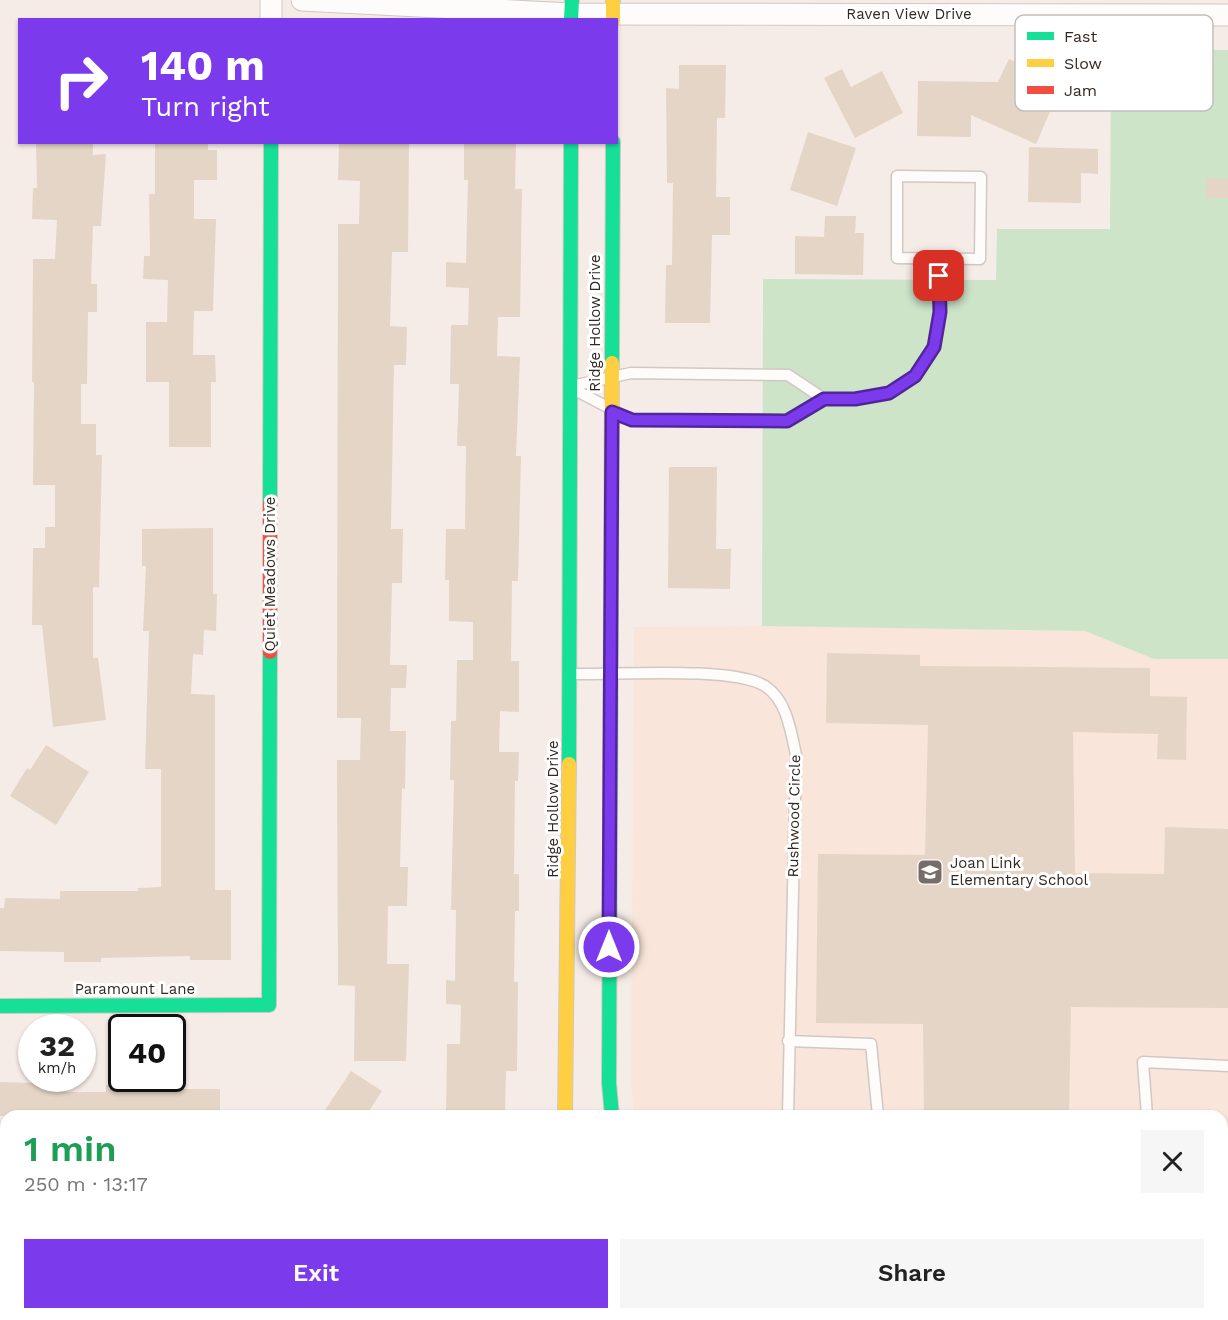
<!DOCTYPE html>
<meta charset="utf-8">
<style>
body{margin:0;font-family:"Work Sans",sans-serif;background:#f6f6f6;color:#222;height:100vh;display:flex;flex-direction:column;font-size:22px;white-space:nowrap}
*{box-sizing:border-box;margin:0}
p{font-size:20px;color:#767676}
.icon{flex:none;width:33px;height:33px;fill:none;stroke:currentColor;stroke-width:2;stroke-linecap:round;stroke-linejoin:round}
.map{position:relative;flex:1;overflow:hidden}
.panel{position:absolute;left:0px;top:1110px;width:1228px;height:210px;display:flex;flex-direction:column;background:#fff;border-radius:18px 18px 0 0;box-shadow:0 2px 4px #0004}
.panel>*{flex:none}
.banner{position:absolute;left:18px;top:18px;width:600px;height:126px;border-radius:0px;box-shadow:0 2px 4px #0004;background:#7c3aed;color:#fff;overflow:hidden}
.speed{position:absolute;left:18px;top:1014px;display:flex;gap:12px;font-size:30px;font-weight:700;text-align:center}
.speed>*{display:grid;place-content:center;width:78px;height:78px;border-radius:50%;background:#fff;box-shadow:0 2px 4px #0004;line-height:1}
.speed small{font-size:15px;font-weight:400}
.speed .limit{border:3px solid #111;border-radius:9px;background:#fff;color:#111}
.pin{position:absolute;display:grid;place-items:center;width:51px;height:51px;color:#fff;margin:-26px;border-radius:12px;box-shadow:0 3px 9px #0006}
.me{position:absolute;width:66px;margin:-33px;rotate:0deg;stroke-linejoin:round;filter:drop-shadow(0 0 4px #0008)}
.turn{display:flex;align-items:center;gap:21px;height:126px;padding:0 24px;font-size:27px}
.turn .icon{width:78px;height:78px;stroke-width:2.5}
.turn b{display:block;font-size:42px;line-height:51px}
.round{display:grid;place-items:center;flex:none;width:63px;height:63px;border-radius:0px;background:#f6f6f6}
.headline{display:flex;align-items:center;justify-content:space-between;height:102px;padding:0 24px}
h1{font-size:36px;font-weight:600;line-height:45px;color:#1e9e55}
.primary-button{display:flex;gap:12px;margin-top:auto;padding:12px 24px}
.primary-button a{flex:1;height:69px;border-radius:0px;background:#7c3aed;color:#fff;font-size:24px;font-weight:600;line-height:69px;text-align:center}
.primary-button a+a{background:#f6f6f6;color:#222}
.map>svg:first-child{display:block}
</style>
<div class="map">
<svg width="1228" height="1320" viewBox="0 0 1228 1320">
<rect width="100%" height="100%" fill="#f6ece7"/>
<path fill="#f9e5da" d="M 762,626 L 1085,631 L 1154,659 L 1228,659 L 1228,1320 L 644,1320 L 644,1314 L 1222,1314 L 1222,1116 L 634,1116 L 631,1085 L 634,627 Z"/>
<path fill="#cde4c9" d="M 1111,50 L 1228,50 L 1228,659 L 1154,659 L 1085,631 L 762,626 L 763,279 L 996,280 L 997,229 L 1110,229 Z"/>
<g fill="#e4d5c6">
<path d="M 1009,59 L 1063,82 L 1036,144 L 971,115 L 971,137 L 917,136 L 918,81 L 998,82 Z"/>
<path d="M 679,65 L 726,65 L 725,118 L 717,118 L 716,197 L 730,197 L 730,235 L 712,235 L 710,323 L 665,323 L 666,265 L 672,265 L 673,183 L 667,183 L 666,88 L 679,89 Z"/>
<path d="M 842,69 L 851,87 L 882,71 L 903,113 L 855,138 L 824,78 Z"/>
<path d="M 808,132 L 856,148 L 837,206 L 790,190 Z"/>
<path d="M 36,142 L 93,142 L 93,155 L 106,154 L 101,226 L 93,226 L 91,284 L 97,284 L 97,312 L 88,312 L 87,384 L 81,384 L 81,424 L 96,424 L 96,455 L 102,455 L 99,587 L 93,587 L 93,658 L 98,658 L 106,720 L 53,727 L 42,625 L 32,625 L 33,548 L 45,548 L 45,527 L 55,527 L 55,485 L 33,485 L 34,382 L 32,382 L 33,259 L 55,259 L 57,220 L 32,219 L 33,188 L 37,188 Z"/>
<path d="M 155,142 L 208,142 L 208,150 L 217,150 L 217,180 L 194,180 L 194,219 L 216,219 L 213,311 L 194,311 L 193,355 L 215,355 L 216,382 L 211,382 L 211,447 L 169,447 L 169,382 L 146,382 L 146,322 L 167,322 L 168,280 L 143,279 L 144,256 L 150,256 L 149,194 L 155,194 Z"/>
<path d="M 339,142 L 409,142 L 408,252 L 392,252 L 390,326 L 407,327 L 406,365 L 394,365 L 391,529 L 403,529 L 402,583 L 392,583 L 390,665 L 407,665 L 406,688 L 391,688 L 390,731 L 406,731 L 405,789 L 402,788 L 400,867 L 408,867 L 407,906 L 388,906 L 387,964 L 409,964 L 406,1061 L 354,1061 L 355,986 L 338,985 L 337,760 L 360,760 L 361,718 L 337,718 L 338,224 L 359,224 L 360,181 L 338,180 Z"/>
<path d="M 464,142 L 516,142 L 515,189 L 522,189 L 520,317 L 498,317 L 497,356 L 520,357 L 516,456 L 521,456 L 518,581 L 512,581 L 511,661 L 519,661 L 519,712 L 500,711 L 499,752 L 519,752 L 518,781 L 515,781 L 514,874 L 519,874 L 519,911 L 515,911 L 514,982 L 518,982 L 517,1071 L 506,1071 L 505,1116 L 446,1116 L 447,1044 L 460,1044 L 461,1005 L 446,1004 L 446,980 L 455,981 L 456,910 L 451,910 L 454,780 L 450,780 L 451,721 L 456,721 L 457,660 L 473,660 L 473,622 L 449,621 L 449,580 L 445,580 L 446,529 L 465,529 L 466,446 L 457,446 L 459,384 L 450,384 L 451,325 L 468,325 L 469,288 L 446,287 L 446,262 L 466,263 L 468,180 L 464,180 Z"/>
<path d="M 1029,147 L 1098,149 L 1098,174 L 1081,173 L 1081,203 L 1028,202 Z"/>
<path d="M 1206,178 L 1228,179 L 1228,198 L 1206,198 Z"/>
<path d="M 825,216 L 856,216 L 855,233 L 864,233 L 863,275 L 795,274 L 795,236 L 824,237 Z"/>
<path d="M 669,467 L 717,467 L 716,549 L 731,549 L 730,589 L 668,588 Z"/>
<path d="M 213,528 L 213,594 L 217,594 L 216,631 L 204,630 L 203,655 L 193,654 L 191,694 L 215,695 L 215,890 L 231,890 L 231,960 L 190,960 L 190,956 L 101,958 L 101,962 L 64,962 L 64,952 L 0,951 L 0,908 L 4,908 L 5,898 L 60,899 L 60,891 L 138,891 L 138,888 L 161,887 L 161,769 L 145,769 L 149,631 L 143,631 L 146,566 L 142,566 L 142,529 Z"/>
<path d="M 827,653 L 920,655 L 920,666 L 1150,668 L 1150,696 L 1187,697 L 1186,760 L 1157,759 L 1158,734 L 1073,732 L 1075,873 L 1164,874 L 1165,827 L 1228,829 L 1228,1008 L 1071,1007 L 1069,1116 L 924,1116 L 923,1024 L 816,1023 L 818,854 L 925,855 L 928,725 L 826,723 Z"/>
<path d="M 46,745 L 89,772 L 56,825 L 10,796 L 27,768 L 30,770 Z"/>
<path d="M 351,1071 L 382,1091 L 366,1116 L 321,1116 Z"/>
<path d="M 0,1082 L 67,1084 L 67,1092 L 106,1092 L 106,1085 L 158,1085 L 158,1089 L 220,1089 L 220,1116 L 0,1116 Z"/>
</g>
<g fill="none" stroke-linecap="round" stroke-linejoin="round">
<g stroke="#d2c8c2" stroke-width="13">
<g id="lane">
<path d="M 897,176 L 981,177 L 980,259 L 897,258 Z"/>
<path d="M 572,386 L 631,373 L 788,375 L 824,399"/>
<path d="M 575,390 L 632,420 L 787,421 L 824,399 L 855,399 L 889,393 L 916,376 L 935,347 L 940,312 L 939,259"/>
<path d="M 573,674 C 616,675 732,666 765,686 C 787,700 791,732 796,755 L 788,1116"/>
<path d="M 788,1041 L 871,1044 L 878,1116"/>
<path d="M 1147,1116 L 1143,1062 L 1228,1066"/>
<path d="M 1222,1190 L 1228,1188"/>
<path d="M 786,1320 L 786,1314"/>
<path d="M 1212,1320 L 1212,1314"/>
</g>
</g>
<g stroke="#d2c8c2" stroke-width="23">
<g id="street">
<path d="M 302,0 L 571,14 L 1228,15"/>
<path d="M 271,20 L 271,0"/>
</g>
</g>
<g stroke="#d2c8c2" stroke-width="16">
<g id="fast">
<path d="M 571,20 L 572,0"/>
<path d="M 612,363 L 613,142"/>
<path d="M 270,504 L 271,142"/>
<path d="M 611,588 L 609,1083 L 612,1116"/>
<path d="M 569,764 L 571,142"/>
<path d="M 0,1006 L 269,1005 L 270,652"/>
<path d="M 557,1314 L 557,1320"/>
</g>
</g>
<g stroke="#d2c8c2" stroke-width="16">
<g id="slow">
<path d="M 613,0 L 613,20"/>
<path d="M 611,588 L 612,363"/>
<path d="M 565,1116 L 569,764"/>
</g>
</g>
<g stroke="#d2c8c2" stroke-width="16">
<g id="jam">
<path d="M 270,652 L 270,504"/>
<path d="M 619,1314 L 619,1320"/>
</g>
</g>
<use href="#lane" stroke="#fefcfb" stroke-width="10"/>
<use href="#street" stroke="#fefcfb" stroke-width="21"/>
<use href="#fast" stroke="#16e098" stroke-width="14"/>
<use href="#slow" stroke="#ffcf43" stroke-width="14"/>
<use href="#jam" stroke="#f24e42" stroke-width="14"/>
</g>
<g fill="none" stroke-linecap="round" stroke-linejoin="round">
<g stroke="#51269a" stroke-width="15">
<path id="route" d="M 609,947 L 612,412 L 632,420 L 787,421 L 824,399 L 855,399 L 889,393 L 915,376 L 934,347 L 940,312 L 939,276"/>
</g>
<use href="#route" stroke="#7c3aed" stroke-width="10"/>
</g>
<defs>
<g id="school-square" transform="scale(1.35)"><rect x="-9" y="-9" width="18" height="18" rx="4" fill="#776d67" stroke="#fff"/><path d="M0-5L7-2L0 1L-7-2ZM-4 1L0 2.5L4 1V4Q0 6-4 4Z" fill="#fff"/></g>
</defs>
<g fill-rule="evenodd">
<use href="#school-square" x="930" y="872"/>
</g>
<g text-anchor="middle" stroke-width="6" stroke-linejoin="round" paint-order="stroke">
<g font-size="15" fill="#322822" stroke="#fff">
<text x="909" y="19">Raven View Drive</text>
<text transform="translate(595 323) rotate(-90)" y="5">Ridge Hollow Drive</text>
<text transform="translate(270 574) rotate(-90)" y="5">Quiet Meadows Drive</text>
<text transform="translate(553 809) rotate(-90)" y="5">Ridge Hollow Drive</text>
<text transform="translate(794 816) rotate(-89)" y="5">Rushwood Circle</text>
<text x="135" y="994">Paramount Lane</text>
</g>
<g font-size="15" fill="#322822" stroke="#fff" text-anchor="start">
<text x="950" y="868">Joan Link<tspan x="950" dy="17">Elementary School</tspan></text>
</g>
</g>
<rect x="1015" y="15" width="198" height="96" rx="9" fill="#fff" stroke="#c2bebd" stroke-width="1.5"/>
<rect x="1027" y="32" width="27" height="8" fill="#16e098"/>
<rect x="1027" y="59" width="27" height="8" fill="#ffcf43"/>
<rect x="1027" y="86" width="27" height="8" fill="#f24e42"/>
<g font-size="16" fill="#322822">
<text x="1064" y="42">Fast</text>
<text x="1064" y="69">Slow</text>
<text x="1064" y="96">Jam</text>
</g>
</svg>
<div class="speed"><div>32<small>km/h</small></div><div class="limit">40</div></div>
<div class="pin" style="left:939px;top:276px;background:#d93025"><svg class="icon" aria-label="arrive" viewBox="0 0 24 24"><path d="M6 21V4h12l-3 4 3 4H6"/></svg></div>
<svg class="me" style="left:609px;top:947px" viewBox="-20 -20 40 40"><circle r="17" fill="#7c3aed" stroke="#fff" stroke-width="3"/><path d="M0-11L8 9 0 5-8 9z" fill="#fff"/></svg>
<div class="banner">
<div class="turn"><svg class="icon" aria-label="right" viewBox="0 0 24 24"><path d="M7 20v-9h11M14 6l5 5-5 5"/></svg><div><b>140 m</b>Turn right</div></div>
</div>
<section class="panel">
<div class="headline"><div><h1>1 min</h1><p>250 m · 13:17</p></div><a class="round"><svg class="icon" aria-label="close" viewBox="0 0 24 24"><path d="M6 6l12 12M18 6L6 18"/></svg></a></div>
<div class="primary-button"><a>Exit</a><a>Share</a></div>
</section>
</div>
